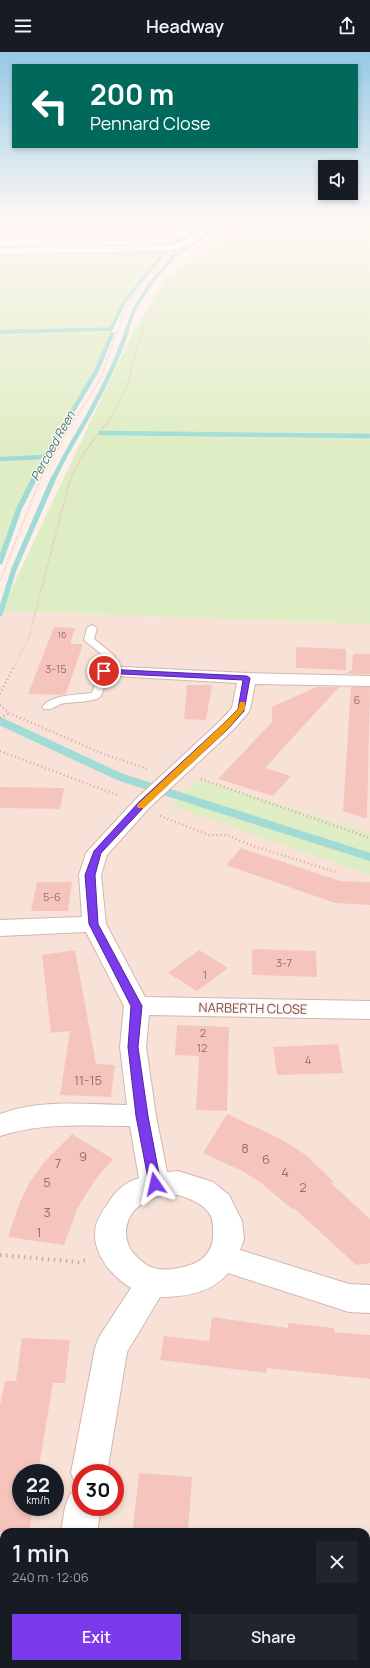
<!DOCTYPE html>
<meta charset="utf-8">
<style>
body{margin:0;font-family:Manrope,sans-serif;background:#20242c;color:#f1f3f6;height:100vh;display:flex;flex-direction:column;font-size:15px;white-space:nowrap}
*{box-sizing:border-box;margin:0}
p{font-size:13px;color:#9ea1a6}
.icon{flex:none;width:22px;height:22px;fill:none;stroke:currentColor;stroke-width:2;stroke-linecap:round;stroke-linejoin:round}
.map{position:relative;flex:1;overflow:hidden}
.side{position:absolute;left:0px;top:1476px;width:370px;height:140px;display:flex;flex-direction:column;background:#171b24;border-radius:12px 12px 0 0;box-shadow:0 2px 6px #0003}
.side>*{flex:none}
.guide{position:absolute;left:12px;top:12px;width:346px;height:84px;border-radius:0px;box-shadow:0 2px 6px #0003;background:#00695c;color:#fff;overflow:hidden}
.buttons{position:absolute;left:318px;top:108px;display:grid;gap:8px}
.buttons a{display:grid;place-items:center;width:40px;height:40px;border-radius:0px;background:#171b24;box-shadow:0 2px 6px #0003;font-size:20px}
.speed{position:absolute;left:12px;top:1412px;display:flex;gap:8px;font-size:20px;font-weight:700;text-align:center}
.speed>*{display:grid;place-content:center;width:52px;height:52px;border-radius:50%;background:#171b24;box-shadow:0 2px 6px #0003;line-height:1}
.speed small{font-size:10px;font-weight:400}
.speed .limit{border:6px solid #d22;background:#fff;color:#111}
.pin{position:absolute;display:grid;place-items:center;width:34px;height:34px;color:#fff;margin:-17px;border:2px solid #fff;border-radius:50%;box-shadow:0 1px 4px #0007}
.me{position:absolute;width:44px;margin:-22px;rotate:349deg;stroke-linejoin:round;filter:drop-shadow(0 0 3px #0008)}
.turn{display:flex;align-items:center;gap:14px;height:84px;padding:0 12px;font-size:18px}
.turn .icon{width:52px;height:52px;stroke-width:2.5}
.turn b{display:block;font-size:28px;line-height:34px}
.round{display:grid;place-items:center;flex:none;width:42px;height:42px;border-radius:0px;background:#20242c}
.summary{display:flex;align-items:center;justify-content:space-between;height:68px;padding:0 12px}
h1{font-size:24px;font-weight:600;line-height:30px}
.action{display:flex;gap:8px;margin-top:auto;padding:8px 12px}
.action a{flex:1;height:46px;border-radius:0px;background:#7c3aed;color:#fff;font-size:16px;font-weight:600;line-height:46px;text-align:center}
.action a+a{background:#20242c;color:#f1f3f6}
header{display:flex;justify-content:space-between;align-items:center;height:52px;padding:0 12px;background:#171b24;font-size:18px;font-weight:600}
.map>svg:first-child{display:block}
</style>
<header><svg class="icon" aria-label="menu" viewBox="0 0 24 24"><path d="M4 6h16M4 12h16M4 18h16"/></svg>Headway<svg class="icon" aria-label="share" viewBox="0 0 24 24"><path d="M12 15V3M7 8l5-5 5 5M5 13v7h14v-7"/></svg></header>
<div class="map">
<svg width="370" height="1616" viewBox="0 0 370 1616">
<rect width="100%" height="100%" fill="#feefe8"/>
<path fill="#f8e2d8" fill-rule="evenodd" d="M 1,559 L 370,572 L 370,1616 L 0,1616 L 0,562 ZM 21,1421 L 55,1421 L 55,1455 L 21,1455 ZM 81,1421 L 115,1421 L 115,1455 L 81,1455 ZM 4,1480 L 366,1480 L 366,1612 L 4,1612 Z"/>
<g fill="#dfedc4">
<path d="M 261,168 L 370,168 L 370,572 L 1,559 L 132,282 L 164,228 L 204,201 Z"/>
<path d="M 158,199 L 165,200 L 124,250 L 111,277 L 112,282 L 96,320 L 45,405 L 19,457 L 0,510 L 0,201 Z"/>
<path d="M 199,727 L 370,781 L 370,823 L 171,754 Z"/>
</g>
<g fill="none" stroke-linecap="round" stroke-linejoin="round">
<g stroke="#a0dcd5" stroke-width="3.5">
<path d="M 155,195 C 176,193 192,183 209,171 L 210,168"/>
<path d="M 0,196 L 35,195"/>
<path d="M 0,280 L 111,277 L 124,250 L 165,200"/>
<path d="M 126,280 L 134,258 L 150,232 L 175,203 L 231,168"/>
</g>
<g stroke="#a0dcd5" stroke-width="4.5">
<path d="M 0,280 L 24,279"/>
<path d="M 101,381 L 370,384"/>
<path d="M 0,407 L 45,405"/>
<path d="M 34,426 L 45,405 L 96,320 L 112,282"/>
<path d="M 54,426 C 65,401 81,378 94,353 C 107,329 118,305 127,279"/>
</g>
<g stroke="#a0dcd5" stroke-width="5.5">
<path d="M 0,510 L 19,457 L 35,425"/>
<path d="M 0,562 L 14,517 L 54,425"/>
</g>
<path stroke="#a0dcd5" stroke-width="8" d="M 0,669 L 120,725 L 370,805"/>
</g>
<g fill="#f5c5bd">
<path d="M 54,575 L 75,576 L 70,592 L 83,592 L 66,642 L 60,643 L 28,642 Z"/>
<path d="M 296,595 L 346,597 L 346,618 L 296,616 Z"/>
<path d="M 353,602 L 370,602 L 370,622 L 352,622 L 352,621 L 344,622 L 352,618 Z"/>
<path d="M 187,633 L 212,633 L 206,668 L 184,667 Z"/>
<path d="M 316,635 L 339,635 L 265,716 L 291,724 L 273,744 L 218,727 L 272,670 L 272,655 Z"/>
<path d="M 351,635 L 370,635 L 367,767 L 343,759 Z"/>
<path d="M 0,735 L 64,736 L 60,757 L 0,756 Z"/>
<path d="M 241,796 L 340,829 L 370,830 L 370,853 L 335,851 L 226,813 Z"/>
<path d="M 37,830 L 72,830 L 68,859 L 31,859 Z"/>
<path d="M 252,897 L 316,899 L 317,925 L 252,923 Z"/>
<path d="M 75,898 L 96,1012 L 115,1013 L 111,1045 L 60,1043 L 70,979 L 51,981 L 42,903 Z"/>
<path d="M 199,898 L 228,916 L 197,939 L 168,921 Z"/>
<path d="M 177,973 L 229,975 L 227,1059 L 196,1058 L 199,1004 L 175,1003 Z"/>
<path d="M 338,992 L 343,1021 L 277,1023 L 273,995 Z"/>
<path d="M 227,1062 L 281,1087 L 306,1103 L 334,1130 L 331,1131 L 370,1167 L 370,1211 L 356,1213 L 294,1156 L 292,1157 L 260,1130 L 242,1119 L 203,1101 Z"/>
<path d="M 72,1082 L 113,1107 L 97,1125 L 78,1155 L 64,1193 L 8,1185 L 20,1150 L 29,1131 L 45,1109 Z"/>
<path d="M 212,1265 L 288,1276 L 288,1271 L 334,1276 L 334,1280 L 370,1283 L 370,1327 L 267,1316 L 266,1321 L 160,1308 L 164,1284 L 209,1289 Z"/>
<path d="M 22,1286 L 70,1288 L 65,1331 L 53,1331 L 38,1421 L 21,1421 L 21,1455 L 33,1455 L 29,1480 L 0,1480 L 0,1353 L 5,1329 L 16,1329 Z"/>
<path d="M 139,1421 L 192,1425 L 188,1480 L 159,1480 L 160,1478 L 133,1476 Z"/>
</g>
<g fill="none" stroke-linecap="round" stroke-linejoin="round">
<g stroke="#d3b5af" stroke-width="2">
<path id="lane" d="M 92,573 L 97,576 L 94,587 L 115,604 L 101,644 C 97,650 73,650 65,651 C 57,652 52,659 44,657 L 42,655 C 53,642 76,643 92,641 L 105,605 L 84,588 L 87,576 Z"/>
</g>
<g stroke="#d3b5af" stroke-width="2">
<g id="street">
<path d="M 214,168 L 223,168 L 194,191 L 171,199 L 0,202 L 0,196 L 171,193 L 188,187 Z"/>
<path d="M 104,614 L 247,621 L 370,624 L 370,634 L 255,632 L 250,657 L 248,661 L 232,679 L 149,756 L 107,803 L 101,823 L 106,872 L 145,945 L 370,949 L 370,967 L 149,963 L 146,995 L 156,1064 L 167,1120 L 178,1119 L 213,1130 L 229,1143 L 242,1169 L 244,1187 L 240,1198 L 349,1232 L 370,1233 L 370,1261 L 349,1260 L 228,1221 C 212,1241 184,1245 160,1245 L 127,1300 L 107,1421 L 81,1421 L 81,1435 L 76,1433 L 71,1421 L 95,1296 L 99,1285 L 131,1236 C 113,1225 94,1204 95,1181 C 95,1171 101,1161 107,1153 C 115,1139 124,1131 139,1126 L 130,1074 C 85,1074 43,1070 0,1084 L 0,1062 C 40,1047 85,1052 127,1053 L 120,995 L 124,954 L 86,880 L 0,884 L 0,868 L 82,865 L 79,823 L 86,801 L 135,748 L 218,671 L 232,656 L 237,631 L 98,623 L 95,619 L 98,615 ZM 178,1143 C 189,1146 202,1151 209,1161 C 213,1166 213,1172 213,1178 C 215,1205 196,1214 173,1217 C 158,1219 148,1216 137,1205 C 117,1186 126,1156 151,1147 C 159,1143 169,1143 178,1143 Z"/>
<path d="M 81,1438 L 81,1455 L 101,1455 L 97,1480 L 61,1480 L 65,1455 L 70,1442 Z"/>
<path d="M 42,1612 L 82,1612 L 81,1616 L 41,1616 Z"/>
</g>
</g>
<g stroke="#daa7a0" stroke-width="1" stroke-dasharray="0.5 1" stroke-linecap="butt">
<path d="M 228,185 L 256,168"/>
<path d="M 117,280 L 124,261 L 131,248 L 159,214"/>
<path d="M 142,280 L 146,263 L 193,207"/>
</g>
<g stroke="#daa7a0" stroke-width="1.5" stroke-dasharray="0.5 1.5" stroke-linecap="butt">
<path d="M 41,426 L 66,381 L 100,328 L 117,279"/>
<path d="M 71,426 L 84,401 L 113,363 L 127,333 L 142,279"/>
</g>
<g stroke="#daa7a0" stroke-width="2" stroke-dasharray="0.5 2" stroke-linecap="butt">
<path d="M 0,529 L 41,425"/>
<path d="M 13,617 L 29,585 L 69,431 L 72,425"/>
</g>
<g stroke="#daa7a0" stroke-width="2.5" stroke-dasharray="1 3" stroke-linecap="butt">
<path d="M 0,642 L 13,616"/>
<path d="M 0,653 L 9,661 L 106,703 L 148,717"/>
<path d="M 0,666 L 9,661"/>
<path d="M 0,699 L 120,744"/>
<path d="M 201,727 L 370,786"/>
<path d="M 160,764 L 209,783 L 227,783 L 253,794 L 336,820"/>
</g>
<path stroke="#daa7a0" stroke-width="4" stroke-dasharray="1.5 4.5" stroke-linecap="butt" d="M 0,1203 L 78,1210 L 86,1208"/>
<use href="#lane" fill="#fff" fill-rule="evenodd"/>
<use href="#street" fill="#fff" fill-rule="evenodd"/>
</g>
<linearGradient id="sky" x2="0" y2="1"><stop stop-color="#95c9e6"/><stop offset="0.43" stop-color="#fff8f5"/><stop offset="1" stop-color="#fff8f5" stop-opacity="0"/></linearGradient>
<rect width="370" height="394" fill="url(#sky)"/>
<path fill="#7c3aed" stroke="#51269a" d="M 104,617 L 247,624 L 250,626 L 244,659 L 228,677 L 145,754 L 101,801 L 95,823 L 98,872 L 142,954 L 138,995 L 148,1064 L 161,1132 L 160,1136 L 155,1137 L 151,1136 L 149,1132 L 136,1064 L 128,995 L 131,954 L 89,872 L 85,823 L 94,799 L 139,750 L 222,673 L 238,657 L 243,628 L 102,621 L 101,619 Z"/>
<path fill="#f59e0b" d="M 240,650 L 245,650 L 245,657 L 228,677 L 144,756 L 138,756 L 137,754 L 138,752 L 222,673 L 238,657 Z"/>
<g text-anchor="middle" stroke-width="3" stroke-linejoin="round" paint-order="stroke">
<g font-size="9" fill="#996c66">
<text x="62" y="586">16</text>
</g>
<g font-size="11" fill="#996c66">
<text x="56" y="621">3-15</text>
<text x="357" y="652">6</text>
<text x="52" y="849">5-6</text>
<text x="284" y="915">3-7</text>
<text x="205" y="927">1</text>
<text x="203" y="985">2</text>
<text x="202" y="1000">12</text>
<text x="308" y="1012">4</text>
</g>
<g font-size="12" font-style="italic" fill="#397872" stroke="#fff5ef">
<text transform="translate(53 394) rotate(-61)" y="4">Percoed Reen</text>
</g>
<g font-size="13" fill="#7a4e49" stroke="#fff5ef">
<text transform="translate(253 956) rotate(1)" y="5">NARBERTH CLOSE</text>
</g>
<g font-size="13" fill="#996c66">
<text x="88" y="1033">11-15</text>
<text x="245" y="1101">8</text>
<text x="83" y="1109">9</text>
<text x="266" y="1112">6</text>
<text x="58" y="1116">7</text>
<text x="285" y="1125">4</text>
<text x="47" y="1135">5</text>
<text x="303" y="1140">2</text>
<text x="47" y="1165">3</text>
<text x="39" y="1185">1</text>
</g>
</g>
</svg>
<div class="buttons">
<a><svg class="icon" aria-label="sound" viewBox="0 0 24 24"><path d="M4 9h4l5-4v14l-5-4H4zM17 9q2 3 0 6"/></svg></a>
</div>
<div class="speed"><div>22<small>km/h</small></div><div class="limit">30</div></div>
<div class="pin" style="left:104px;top:619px;background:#d93025"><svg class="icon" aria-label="arrive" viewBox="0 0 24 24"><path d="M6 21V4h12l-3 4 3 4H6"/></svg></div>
<svg class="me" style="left:155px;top:1132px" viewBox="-20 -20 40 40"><path d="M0-17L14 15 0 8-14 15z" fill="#7c3aed" stroke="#fff" stroke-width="4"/></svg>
<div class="guide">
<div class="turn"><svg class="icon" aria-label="left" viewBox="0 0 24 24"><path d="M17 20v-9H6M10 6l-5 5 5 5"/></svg><div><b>200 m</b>Pennard Close</div></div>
</div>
<section class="side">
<div class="summary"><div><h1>1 min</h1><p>240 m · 12:06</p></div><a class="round"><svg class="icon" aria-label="close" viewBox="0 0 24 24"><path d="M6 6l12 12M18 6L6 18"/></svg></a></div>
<div class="action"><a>Exit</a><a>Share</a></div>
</section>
</div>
